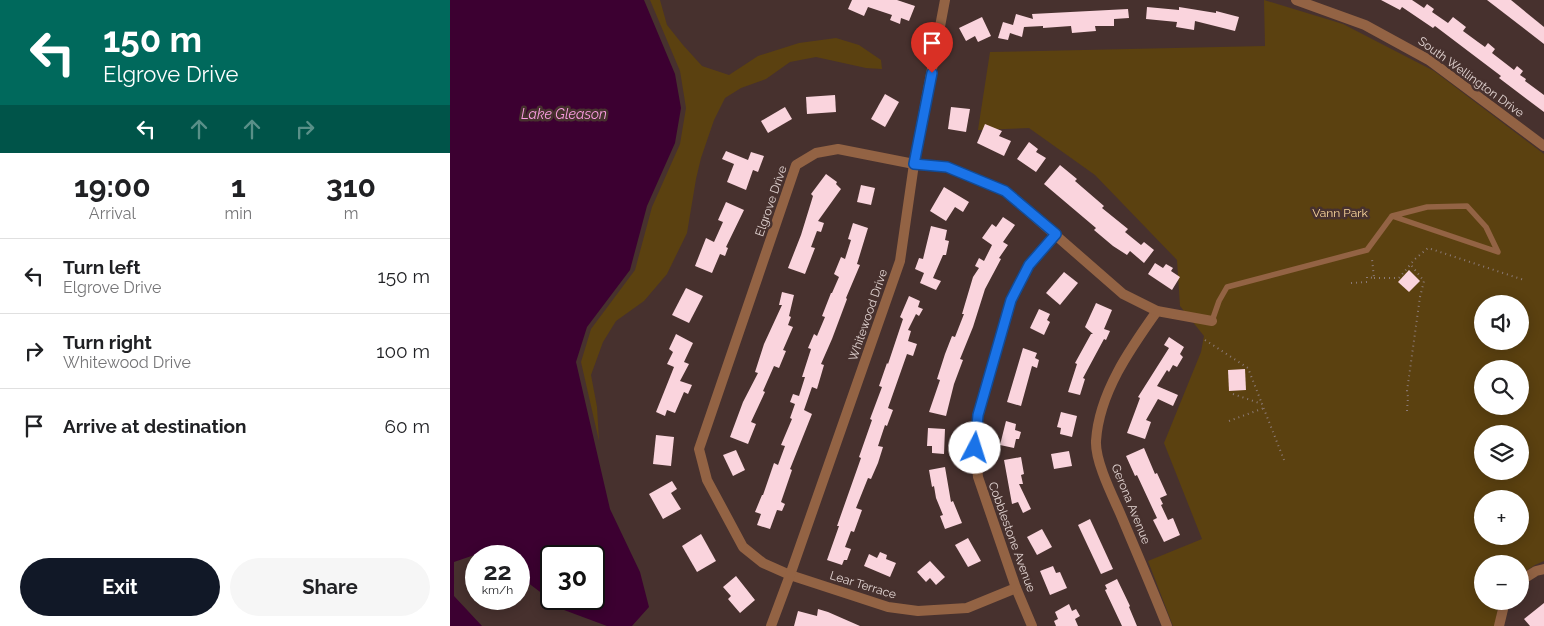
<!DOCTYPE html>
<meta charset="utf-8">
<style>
body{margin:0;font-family:Raleway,sans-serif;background:#f6f6f6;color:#202124;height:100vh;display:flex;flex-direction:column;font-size:19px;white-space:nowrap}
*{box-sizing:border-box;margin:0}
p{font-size:16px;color:#757577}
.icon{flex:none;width:28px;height:28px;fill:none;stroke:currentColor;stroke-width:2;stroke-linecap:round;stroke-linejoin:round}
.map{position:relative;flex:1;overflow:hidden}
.sheet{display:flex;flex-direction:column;background:#fff;width:450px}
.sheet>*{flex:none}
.hud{background:#00695c;color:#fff;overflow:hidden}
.controls{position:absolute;left:1024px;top:295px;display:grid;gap:10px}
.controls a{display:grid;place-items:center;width:55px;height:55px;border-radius:50%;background:#fff;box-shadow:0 2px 12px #0003;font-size:25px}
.speed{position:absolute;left:15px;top:545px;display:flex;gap:10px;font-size:25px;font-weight:700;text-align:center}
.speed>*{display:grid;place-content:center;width:65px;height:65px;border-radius:50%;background:#fff;box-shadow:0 2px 12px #0003;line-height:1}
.speed small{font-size:12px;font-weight:400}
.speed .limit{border:2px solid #111;border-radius:8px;background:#fff;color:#111}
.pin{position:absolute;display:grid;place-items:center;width:42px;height:42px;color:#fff;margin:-51px -21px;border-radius:50% 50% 50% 0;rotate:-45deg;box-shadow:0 0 5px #0007}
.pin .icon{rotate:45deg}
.me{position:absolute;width:55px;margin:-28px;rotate:5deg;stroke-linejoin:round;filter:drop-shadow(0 0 4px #0008)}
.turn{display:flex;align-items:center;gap:18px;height:105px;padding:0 20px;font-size:22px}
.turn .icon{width:65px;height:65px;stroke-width:2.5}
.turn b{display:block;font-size:35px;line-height:42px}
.lanes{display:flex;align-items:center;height:48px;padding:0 20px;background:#0003;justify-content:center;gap:25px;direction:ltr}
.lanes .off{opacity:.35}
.eta{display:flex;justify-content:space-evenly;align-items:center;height:85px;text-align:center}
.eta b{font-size:30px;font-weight:700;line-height:35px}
.primary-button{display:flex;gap:10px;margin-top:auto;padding:10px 20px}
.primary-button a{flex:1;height:58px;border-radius:30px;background:#111827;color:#fff;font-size:20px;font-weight:700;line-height:58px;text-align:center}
.primary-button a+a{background:#f6f6f6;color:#202124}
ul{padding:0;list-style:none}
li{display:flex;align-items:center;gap:15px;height:75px;padding:0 20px;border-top:1px solid #e0e0e0}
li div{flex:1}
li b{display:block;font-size:19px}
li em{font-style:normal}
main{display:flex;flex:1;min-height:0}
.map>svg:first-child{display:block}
</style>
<main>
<section class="sheet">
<div class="hud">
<div class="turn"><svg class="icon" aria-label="left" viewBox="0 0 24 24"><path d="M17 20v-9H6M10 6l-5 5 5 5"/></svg><div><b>150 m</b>Elgrove Drive</div></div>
<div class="lanes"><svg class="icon" aria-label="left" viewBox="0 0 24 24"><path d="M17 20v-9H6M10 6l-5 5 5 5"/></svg><svg class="icon off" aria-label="ahead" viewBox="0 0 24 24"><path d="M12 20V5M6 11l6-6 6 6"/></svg><svg class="icon off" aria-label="ahead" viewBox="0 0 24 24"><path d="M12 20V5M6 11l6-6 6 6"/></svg><svg class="icon off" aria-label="right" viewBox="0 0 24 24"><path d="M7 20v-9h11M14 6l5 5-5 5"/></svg></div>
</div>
<div class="eta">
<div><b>19:00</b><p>Arrival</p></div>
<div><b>1</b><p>min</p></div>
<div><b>310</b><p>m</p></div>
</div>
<ul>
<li><svg class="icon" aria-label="left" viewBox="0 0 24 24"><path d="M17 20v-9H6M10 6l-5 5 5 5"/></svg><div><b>Turn left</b><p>Elgrove Drive</p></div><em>150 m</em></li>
<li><svg class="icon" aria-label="right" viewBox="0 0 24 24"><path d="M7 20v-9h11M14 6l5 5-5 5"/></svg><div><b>Turn right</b><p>Whitewood Drive</p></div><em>100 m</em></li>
<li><svg class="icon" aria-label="arrive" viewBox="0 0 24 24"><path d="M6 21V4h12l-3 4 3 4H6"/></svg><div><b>Arrive at destination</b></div><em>60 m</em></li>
</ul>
<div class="primary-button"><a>Exit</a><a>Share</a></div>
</section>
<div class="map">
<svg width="1094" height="626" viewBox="0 0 1094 626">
<rect width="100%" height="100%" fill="#47312e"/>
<g fill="#5b4110" fill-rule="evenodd">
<path d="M 200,0 L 210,0 L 217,25 L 233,45 L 252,66 L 279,75 L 308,56 L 349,43 L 386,38 L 409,45 L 431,60 L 432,69 L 416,68 L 366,57 L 340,62 L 316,79 L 291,88 L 275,98 L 264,120 L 251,158 L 246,179 L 237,233 L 217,274 L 194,301 L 166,321 L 153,342 L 141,375 L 147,407 L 149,441 L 131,362 L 141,329 L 185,270 L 202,207 L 230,144 L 236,108 L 230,71 Z"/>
<path d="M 814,0 L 893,24 L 984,71 L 1094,154 L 1094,561 L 1085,565 L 1070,575 L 1070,564 L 1032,564 L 1032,601 L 1049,601 L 1045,626 L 723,626 L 698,561 L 752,539 L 714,443 L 751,352 L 754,336 L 730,306 L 727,260 L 645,175 L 579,128 L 528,130 L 540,52 L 815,46 ZM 1032,304 L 1070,304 L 1070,341 L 1032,341 ZM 1032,369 L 1070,369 L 1070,406 L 1032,406 ZM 1032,434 L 1070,434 L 1070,471 L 1032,471 ZM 1032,499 L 1070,499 L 1070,536 L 1032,536 Z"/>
</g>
<path fill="#3c0031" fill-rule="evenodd" d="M 0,0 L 194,0 L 225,74 L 231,108 L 225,143 L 197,206 L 180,270 L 137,327 L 126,362 L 160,509 L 190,572 L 199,607 L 182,626 L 157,626 L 114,610 L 69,576 L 69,556 L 43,556 L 36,551 L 4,562 L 4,596 L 32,626 L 0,626 ZM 101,556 L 144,556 L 144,599 L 101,599 Z"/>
<g fill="#fad4dd">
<path d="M 402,0 L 447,0 L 465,6 L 459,21 L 451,18 L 450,24 L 440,20 L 442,15 L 418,7 L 414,16 L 398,9 Z"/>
<path d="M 931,0 L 962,0 L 974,8 L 977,4 L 984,9 L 982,12 L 998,23 L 1003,17 L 1016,27 L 1013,31 L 1028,42 L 1035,47 L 1038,43 L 1045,49 L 1042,53 L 1064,70 L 1067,66 L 1073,71 L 1070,75 L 1076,79 L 1075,81 L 1094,95 L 1094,112 L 1049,78 L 1051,76 L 985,26 L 983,28 L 952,7 L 950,10 Z"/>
<path d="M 1037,0 L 1061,0 L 1094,27 L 1094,44 Z"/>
<path d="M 697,7 L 729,10 L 729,7 L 766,13 L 766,11 L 789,17 L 785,31 L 745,21 L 744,30 L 726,27 L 727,22 L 696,19 Z"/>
<path d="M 678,9 L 679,18 L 664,19 L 664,26 L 645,26 L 646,31 L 622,33 L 621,26 L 593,28 L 593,26 L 574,27 L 572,37 L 560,33 L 558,40 L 548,38 L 553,22 L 563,25 L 566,14 L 583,19 L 582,14 Z"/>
<path d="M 532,17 L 541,36 L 528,42 L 525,36 L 516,41 L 509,28 Z"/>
<path d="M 435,94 L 449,102 L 435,127 L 421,119 Z"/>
<path d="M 385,95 L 386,112 L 357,114 L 356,97 Z"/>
<path d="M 335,107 L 342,119 L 318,133 L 311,121 Z"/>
<path d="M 501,107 L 520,109 L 516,132 L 498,129 Z"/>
<path d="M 535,124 L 552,131 L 549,136 L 561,141 L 554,156 L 527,143 Z"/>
<path d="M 579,142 L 588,149 L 586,152 L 596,158 L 586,172 L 567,159 Z"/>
<path d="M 276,151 L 298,160 L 301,152 L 314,156 L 308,172 L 303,170 L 296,190 L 277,182 L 284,164 L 272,159 Z"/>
<path d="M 610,165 L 627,179 L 625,181 L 654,206 L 652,208 L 678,229 L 675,232 L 691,245 L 694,242 L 704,250 L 694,263 L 680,251 L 677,255 L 663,246 L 644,230 L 646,228 L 594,184 Z"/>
<path d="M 376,174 L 387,182 L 386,184 L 391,189 L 368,221 L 374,223 L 371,232 L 367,231 L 361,247 L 365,248 L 355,274 L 338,268 L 351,235 L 363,196 L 361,194 Z"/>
<path d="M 411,185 L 425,188 L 421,205 L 407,202 Z"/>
<path d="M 494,187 L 519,202 L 513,212 L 505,207 L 496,221 L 480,211 Z"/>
<path d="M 276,202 L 294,210 L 276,247 L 278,248 L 275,256 L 270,254 L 262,273 L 245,266 L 256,238 L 264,242 L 273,222 L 268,220 Z"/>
<path d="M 553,217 L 565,225 L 553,242 L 558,245 L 549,258 L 551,259 L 535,289 L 523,327 L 510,359 L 513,360 L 504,384 L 496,416 L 479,412 L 490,380 L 487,379 L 495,354 L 502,336 L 505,337 L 514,314 L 512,314 L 523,277 L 529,268 L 525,266 L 529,258 L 534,261 L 542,245 L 532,238 L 542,224 L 546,227 Z"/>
<path d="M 403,223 L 418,228 L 407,264 L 410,265 L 396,298 L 397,299 L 382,339 L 371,364 L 374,365 L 367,389 L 362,387 L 354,410 L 362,414 L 340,469 L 342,470 L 331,502 L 335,504 L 332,511 L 327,510 L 320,529 L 307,525 L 311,514 L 305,512 L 312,495 L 313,495 L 324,463 L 328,465 L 335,446 L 331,445 L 342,419 L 340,418 L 345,404 L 340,402 L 343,394 L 349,396 L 355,377 L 352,377 L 361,349 L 358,348 L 364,334 L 367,336 L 375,317 L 372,316 L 381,293 L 382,293 L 389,277 L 384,274 L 391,257 L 395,259 L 401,240 L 398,239 Z"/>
<path d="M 481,226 L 497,230 L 495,240 L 499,241 L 496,255 L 493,255 L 483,278 L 491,281 L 486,290 L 470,283 L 474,273 L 465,269 L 469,258 L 473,259 Z"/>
<path d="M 705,263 L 713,268 L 716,264 L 723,268 L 721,271 L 730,277 L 722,290 L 698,274 Z"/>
<path d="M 959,270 L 970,281 L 959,292 L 948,282 Z"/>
<path d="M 614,272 L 628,283 L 610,305 L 596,293 Z"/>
<path d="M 236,288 L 253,296 L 239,323 L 222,315 Z"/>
<path d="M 332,292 L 344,295 L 339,316 L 341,317 L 338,325 L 343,327 L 333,350 L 336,351 L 329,368 L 324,366 L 313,391 L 315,392 L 301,422 L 306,424 L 298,444 L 280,437 L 293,402 L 308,373 L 305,372 L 314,344 L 332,305 L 329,305 Z"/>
<path d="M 459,296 L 470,301 L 468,307 L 473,309 L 469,316 L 466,314 L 458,330 L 461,331 L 458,341 L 467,344 L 463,356 L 457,354 L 438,408 L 443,410 L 437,426 L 435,425 L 428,446 L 433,447 L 428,463 L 421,479 L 418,478 L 406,508 L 412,510 L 404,532 L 401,531 L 395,547 L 401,549 L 397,560 L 394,560 L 392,565 L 377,560 L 389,526 L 387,526 L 411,458 L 409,457 L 422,420 L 420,419 L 432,387 L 429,386 L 437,363 L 438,364 L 453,319 L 450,317 Z"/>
<path d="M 646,303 L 662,310 L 654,329 L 660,331 L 656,340 L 654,339 L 633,378 L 635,379 L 630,395 L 618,392 L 627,364 L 625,363 L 641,334 L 643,334 L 635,327 Z"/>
<path d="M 589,309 L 600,314 L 597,320 L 600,322 L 594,335 L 580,328 Z"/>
<path d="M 226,334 L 243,343 L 234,362 L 239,364 L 230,381 L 242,385 L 238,394 L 234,392 L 225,413 L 217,410 L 215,416 L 206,412 L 224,367 L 217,364 L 223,352 L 219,349 Z"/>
<path d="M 719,337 L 734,347 L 730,354 L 733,357 L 727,367 L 723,365 L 719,372 L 717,370 L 707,386 L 728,395 L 723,406 L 708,399 L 696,420 L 701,422 L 695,439 L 677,433 L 690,398 L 688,397 L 719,348 L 714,345 Z"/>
<path d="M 573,348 L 587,353 L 585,358 L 589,360 L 587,368 L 582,366 L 571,406 L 557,402 Z"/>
<path d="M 795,369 L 796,390 L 779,391 L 778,370 Z"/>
<path d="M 611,412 L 627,416 L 622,437 L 610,434 L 611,428 L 607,427 Z"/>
<path d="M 556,421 L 566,424 L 565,430 L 571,432 L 569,439 L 566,439 L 564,448 L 550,445 Z"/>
<path d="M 478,428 L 495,429 L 494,454 L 482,453 L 482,446 L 477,446 Z"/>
<path d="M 206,435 L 224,437 L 221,466 L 203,464 Z"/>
<path d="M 694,448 L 705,474 L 707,473 L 717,495 L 710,498 L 713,504 L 711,505 L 718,520 L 723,518 L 730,535 L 714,542 L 703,520 L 707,518 L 687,475 L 685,476 L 676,456 Z"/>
<path d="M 286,450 L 295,470 L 283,476 L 273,455 Z"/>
<path d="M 619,451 L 622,466 L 604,469 L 601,454 Z"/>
<path d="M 571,457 L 574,474 L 571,475 L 573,484 L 569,484 L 581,509 L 573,513 L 568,502 L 562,504 L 554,460 Z"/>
<path d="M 495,467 L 501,502 L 503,501 L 512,523 L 495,529 L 490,516 L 493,515 L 486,498 L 484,486 L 482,487 L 479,470 Z"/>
<path d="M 222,481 L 227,489 L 221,493 L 231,509 L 213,519 L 199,494 Z"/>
<path d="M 640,519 L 663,569 L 651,574 L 628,525 Z"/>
<path d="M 592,529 L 602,547 L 587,555 L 577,537 Z"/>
<path d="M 251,534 L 266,561 L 247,572 L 232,546 Z"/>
<path d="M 518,538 L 531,561 L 518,567 L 505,545 Z"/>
<path d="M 430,552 L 437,555 L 436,559 L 446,563 L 440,577 L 414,566 L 419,554 L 427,558 Z"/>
<path d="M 480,561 L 495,577 L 486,585 L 480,578 L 476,582 L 467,572 Z"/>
<path d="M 603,566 L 606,573 L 610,572 L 617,588 L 600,595 L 590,571 Z"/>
<path d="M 286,576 L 305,600 L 290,613 L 278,599 L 281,596 L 273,587 Z"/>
<path d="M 667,579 L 680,606 L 679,607 L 687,626 L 672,626 L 655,590 L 657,589 L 655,585 Z"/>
<path d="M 1094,603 L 1094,626 L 1080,626 L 1074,619 Z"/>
<path d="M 619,604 L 622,611 L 626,609 L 630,616 L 625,619 L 628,626 L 606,626 L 604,621 L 608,619 L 605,612 Z"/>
<path d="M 368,609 L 378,612 L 410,626 L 344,626 L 348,611 L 367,616 Z"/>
</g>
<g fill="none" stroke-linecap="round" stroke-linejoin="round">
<g stroke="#8c7a77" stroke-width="2" stroke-dasharray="1 4" stroke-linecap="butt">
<path d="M 924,278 L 949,278 L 965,259 L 978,248 L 1074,280"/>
<path d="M 901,283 L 917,282 L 917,277 L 924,278 L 922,259"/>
<path d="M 755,340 L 798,368 L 812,404"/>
<path d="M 783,394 L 812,404 L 834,460"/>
<path d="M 957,411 L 958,397 L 957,391 L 970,297 L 974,281 L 961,265"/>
<path d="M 779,421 L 814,408"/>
</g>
<path stroke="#936344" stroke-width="5.5" d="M 762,321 L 769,301 L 777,287 L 917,250 L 942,216 L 1048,252 L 1036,227 L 1017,206 L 977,207 L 942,216"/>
<g stroke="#936344" stroke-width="10">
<path d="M 846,0 L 915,25 L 979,60 L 1094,146"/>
<path d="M 707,311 C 680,349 649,393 646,441 C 645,461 662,495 670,513 C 686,551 702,588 717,626"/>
<path d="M 1070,581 L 1086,571 L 1094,569"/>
<path d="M 566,588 L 517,608 L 468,611 L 438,607 L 340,575 L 313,563 L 293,547 L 257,480 L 249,449 L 346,165 L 366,153 L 388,149 L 464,164 L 497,167 L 555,191 L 673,294 L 707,311 L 762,321"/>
<path d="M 321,626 L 340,575 L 450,261 L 464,164 L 495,0"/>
<path d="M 582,626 L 566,588 L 528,477 L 525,448 L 528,415 L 561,300 L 579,265 L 606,234"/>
<path d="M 1049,626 L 1055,601"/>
</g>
</g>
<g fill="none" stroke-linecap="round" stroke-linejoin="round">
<g stroke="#114b97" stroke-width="12">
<path id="route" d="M 482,73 L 464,164 L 497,167 L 555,191 L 606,234 L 579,265 L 561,300 L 528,415 L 525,448"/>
</g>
<use href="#route" stroke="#1a73e8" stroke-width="9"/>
</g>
<g text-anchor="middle" stroke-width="5" stroke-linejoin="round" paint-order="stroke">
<g font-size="12" fill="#e3d5d3" stroke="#47312e">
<text transform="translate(1021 77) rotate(36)" y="4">South Wellington Drive</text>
<text transform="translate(321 201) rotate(-71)" y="4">Elgrove Drive</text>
<text transform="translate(418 315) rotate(-71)" y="4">Whitewood Drive</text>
<text transform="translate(681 504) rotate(68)" y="4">Gerona Avenue</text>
<text transform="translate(562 537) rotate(70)" y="4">Cobblestone Avenue</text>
<text transform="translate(413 585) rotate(17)" y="4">Lear Terrace</text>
</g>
<g font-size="12" fill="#fcd89e" stroke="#47312e">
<text x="890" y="217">Vann Park</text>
</g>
<g font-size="14" font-style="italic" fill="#fd9ee3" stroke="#47312e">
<text x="114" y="119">Lake Gleason</text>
</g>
</g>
</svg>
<div class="controls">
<a><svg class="icon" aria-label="sound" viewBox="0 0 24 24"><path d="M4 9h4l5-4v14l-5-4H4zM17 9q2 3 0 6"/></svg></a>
<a><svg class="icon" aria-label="search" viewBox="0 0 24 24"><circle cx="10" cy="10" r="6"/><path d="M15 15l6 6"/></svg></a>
<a><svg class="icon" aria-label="layers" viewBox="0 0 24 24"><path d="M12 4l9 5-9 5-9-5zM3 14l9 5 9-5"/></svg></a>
<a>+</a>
<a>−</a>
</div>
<div class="speed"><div>22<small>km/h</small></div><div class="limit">30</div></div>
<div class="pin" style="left:482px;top:73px;background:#d93025"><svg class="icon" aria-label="arrive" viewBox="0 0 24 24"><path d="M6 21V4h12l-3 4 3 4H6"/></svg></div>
<svg class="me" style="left:525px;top:448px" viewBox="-20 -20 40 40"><circle r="19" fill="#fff"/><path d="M0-13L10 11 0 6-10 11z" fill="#1a73e8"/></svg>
</div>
</main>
